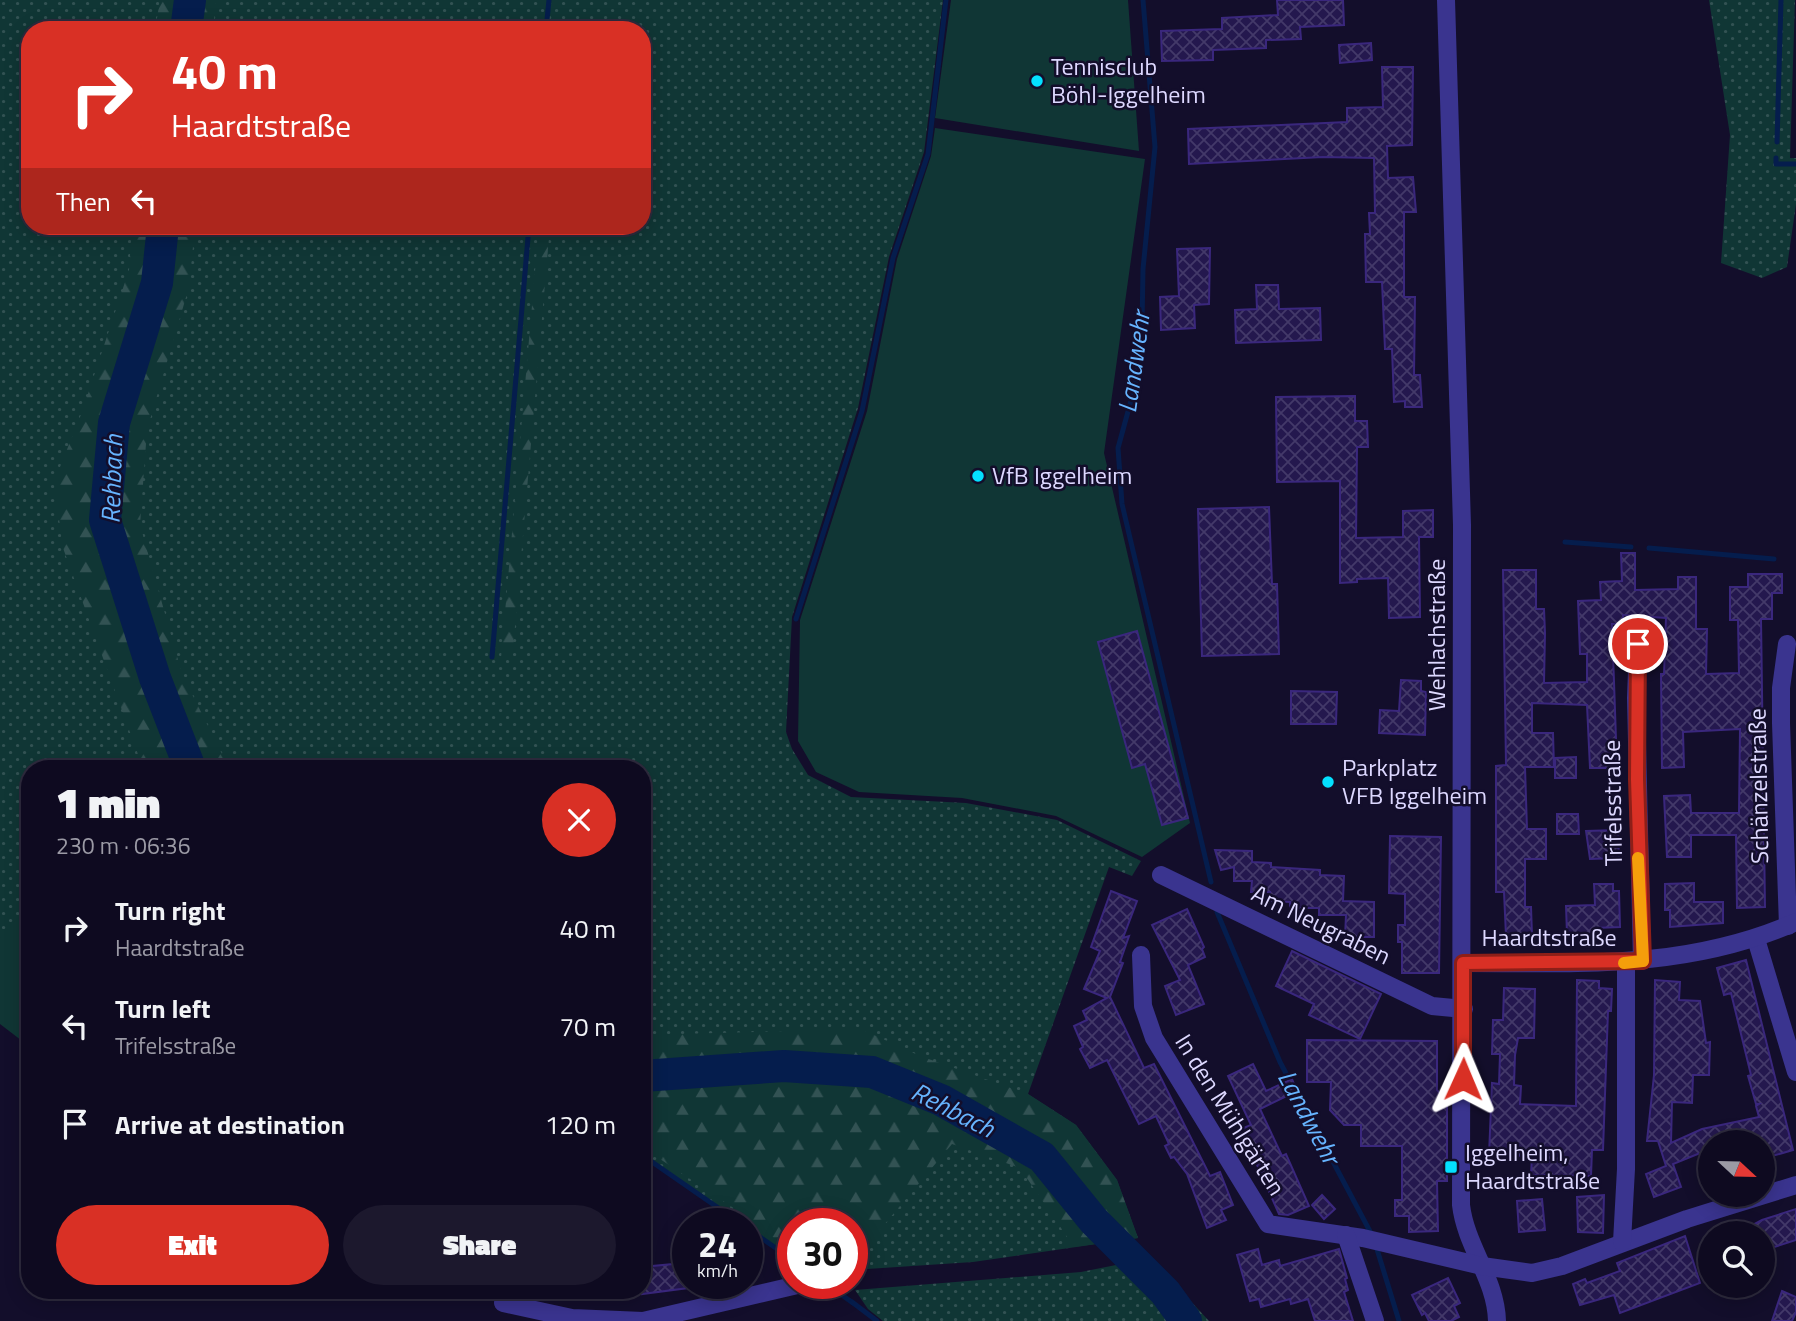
<!DOCTYPE html>
<meta charset="utf-8">
<style>
body{margin:0;font-family:"Titillium Web",sans-serif;background:#1c182d;color:#f1f3f6;height:100vh;display:flex;flex-direction:column;font-size:26px;white-space:nowrap}
*{box-sizing:border-box;margin:0}
p{font-size:23px;color:#9b9aa5}
.icon{flex:none;width:38px;height:38px;fill:none;stroke:currentColor;stroke-width:2;stroke-linecap:round;stroke-linejoin:round}
.map{position:relative;flex:1;overflow:hidden}
.drawer{position:absolute;left:21px;top:760px;width:630px;height:539px;display:flex;flex-direction:column;background:#0e0a20;border-radius:28px;box-shadow:0 4px 18px #0003,0 0 0 2px #2e2b3e}
.drawer>*{flex:none}
.guide{position:absolute;left:21px;top:21px;width:630px;height:214px;border-radius:28px;box-shadow:0 4px 18px #0003,0 0 0 2px #2e2b3e;background:#d93025;color:#fff;overflow:hidden}
.needle{width:46px;rotate:112deg}
.controls{position:absolute;left:1698px;top:1130px;display:grid;gap:14px}
.controls a{display:grid;place-items:center;width:77px;height:77px;border-radius:50%;background:#0e0a20;box-shadow:0 4px 18px #0003,0 0 0 2px #2e2b3e;font-size:35px}
.speed{position:absolute;left:672px;top:1208px;display:flex;gap:14px;font-size:35px;font-weight:700;text-align:center}
.speed>*{display:grid;place-content:center;width:91px;height:91px;border-radius:50%;background:#0e0a20;box-shadow:0 4px 18px #0003,0 0 0 2px #2e2b3e;line-height:1}
.speed small{font-size:18px;font-weight:400}
.speed .limit{border:10px solid #d22;background:#fff;color:#111}
.pin{position:absolute;display:grid;place-items:center;width:60px;height:60px;color:#fff;margin:-30px;border:4px solid #fff;border-radius:50%;box-shadow:0 2px 7px #0007}
.me{position:absolute;width:77px;margin:-38px;rotate:1deg;stroke-linejoin:round;filter:drop-shadow(0 0 5px #0008)}
.turn{display:flex;align-items:center;gap:24px;height:147px;padding:0 35px;font-size:32px}
.turn .icon{width:91px;height:91px;stroke-width:2.5}
.turn b{display:block;font-size:49px;line-height:60px}
.then{display:flex;align-items:center;height:66px;padding:0 35px;background:#0003;gap:14px;font-size:26px}
.round{display:grid;place-items:center;flex:none;width:74px;height:74px;border-radius:37px;background:#1c182d}
.overview{display:flex;align-items:center;justify-content:space-between;height:119px;padding:0 35px}
h1{font-size:42px;font-weight:800;line-height:52px}
.button{display:flex;gap:14px;margin-top:auto;padding:14px 35px}
.button a{flex:1;height:80px;border-radius:42px;background:#d93025;color:#fff;font-size:28px;font-weight:800;line-height:80px;text-align:center}
.button a+a{background:#1c182d;color:#f1f3f6}
ul{padding:0;list-style:none}
li{display:flex;align-items:center;gap:21px;height:98px;padding:0 35px}
li div{flex:1}
li b{display:block;font-size:26px}
li em{font-style:normal}
.map>svg:first-child{display:block}
</style>
<div class="map">
<svg width="1796" height="1321" viewBox="0 0 1796 1321">
<defs>
<pattern id="grass-dots" width="8" height="8" patternUnits="userSpaceOnUse" patternTransform="scale(1.75)"><rect width="8" height="8" fill="#103635"/><path d="M2 2h.1M6 6h.1" fill="none" stroke="#325253" stroke-width="1.8" stroke-linecap="round"/></pattern>
<pattern id="forest-firs" width="22" height="20" patternUnits="userSpaceOnUse" patternTransform="scale(1.75)"><rect width="22" height="20" fill="#103635"/><path d="M5 1l3.5 6h-7zM16 11l3.5 6h-7z" fill="#325253"/></pattern>
<pattern id="building-cross-hatch" width="8" height="8" patternUnits="userSpaceOnUse" patternTransform="scale(1.75)"><rect width="8" height="8" fill="#24184e"/><path d="M0 0l8 8M0 8l8-8" fill="none" stroke="#433969"/></pattern>
</defs>
<rect width="100%" height="100%" fill="#130e2b"/>
<g fill="url(#grass-dots)" fill-rule="evenodd">
<path d="M 0,0 L 943,0 L 924,152 L 889,257 L 858,408 L 792,617 L 786,732 L 792,749 L 808,775 L 851,797 L 966,803 L 1057,820 L 1141,861 L 1132,876 L 1109,867 L 1028,1094 L 1076,1125 L 1117,1180 L 1138,1238 L 973,1262 L 852,1270 L 852,1223 L 793,1223 L 793,1259 L 747,1227 L 747,1223 L 741,1223 L 642,1154 L 642,768 L 30,768 L 30,890 L 23,898 L 30,917 L 0,952 ZM 30,30 L 642,30 L 642,226 L 30,226 Z"/>
<path d="M 1709,0 L 1795,0 L 1790,158 L 1796,158 L 1796,204 L 1787,267 L 1762,278 L 1721,263 L 1730,135 Z"/>
<path d="M 1151,1258 L 1209,1321 L 883,1321 L 868,1309 L 855,1290 L 1081,1272 Z"/>
</g>
<g fill="url(#forest-firs)">
<path d="M 160,0 L 216,0 L 213,30 L 155,30 Z"/>
<path d="M 132,226 L 195,226 L 189,287 L 147,430 L 140,525 L 182,674 L 229,768 L 143,768 L 63,548 L 54,482 L 82,412 L 129,270 Z"/>
<path d="M 539,226 L 550,226 L 512,661 L 501,658 Z"/>
<path d="M 861,1029 L 920,1056 L 1028,1094 L 1076,1125 L 1117,1180 L 1138,1238 L 1074,1247 L 1020,1168 L 952,1144 L 863,1250 L 852,1253 L 852,1223 L 793,1223 L 793,1253 L 747,1217 L 642,1147 L 642,1035 Z"/>
</g>
<g fill="#103635">
<path d="M 951,0 L 1128,0 L 1139,151 L 935,118 Z"/>
<path d="M 935,128 L 1145,159 L 1104,453 L 1190,823 L 1142,857 L 1056,816 L 962,798 L 859,792 L 816,772 L 798,741 L 800,620 L 867,411 L 897,259 L 931,156 Z"/>
<path d="M 30,904 L 30,1047 L 0,1024 L 0,938 Z"/>
</g>
<g fill="none" stroke-linecap="round" stroke-linejoin="round">
<g stroke="#051d4d" stroke-width="5">
<path d="M 1143,0 L 1155,147 L 1143,269 L 1142,326 L 1135,386 L 1118,448 L 1122,504 L 1211,882"/>
<path d="M 546,30 L 549,0"/>
<path d="M 1777,142 L 1781,0"/>
<path d="M 1776,158 L 1776,164 L 1796,164"/>
<path d="M 1565,542 L 1631,547"/>
<path d="M 1649,548 L 1774,559"/>
<path d="M 796,619 L 862,411 L 893,258 L 928,154 L 946,0"/>
<path d="M 492,657 L 529,226"/>
<path d="M 1217,912 L 1280,1062 L 1373,1237"/>
<path d="M 642,1155 L 740,1223"/>
<path d="M 747,1228 L 793,1260"/>
<path d="M 1376,1246 L 1399,1321"/>
<path d="M 825,1283 L 853,1303"/>
<path d="M 852,1302 L 877,1321"/>
</g>
<g stroke="#051d4d" stroke-width="32">
<path d="M 186,30 L 190,0"/>
<path d="M 163,226 L 157,283 L 114,423 L 105,520 L 155,678 L 190,768"/>
<path d="M 642,1076 L 784,1066 L 872,1072 L 941,1100 L 1042,1157 L 1094,1221 L 1165,1292 L 1186,1321"/>
</g>
</g>
<g fill="url(#building-cross-hatch)" stroke="#3a277d" stroke-width="2">
<path d="M 1277,0 L 1343,0 L 1344,25 L 1300,27 L 1301,39 L 1266,40 L 1266,48 L 1213,50 L 1213,60 L 1162,61 L 1161,31 L 1222,29 L 1222,18 L 1278,15 Z"/>
<path d="M 1371,43 L 1372,60 L 1340,63 L 1339,45 Z"/>
<path d="M 1382,67 L 1413,67 L 1412,145 L 1387,146 L 1388,178 L 1413,177 L 1416,212 L 1404,212 L 1404,297 L 1415,297 L 1414,375 L 1420,375 L 1422,407 L 1405,407 L 1405,401 L 1394,402 L 1392,349 L 1385,349 L 1382,282 L 1366,282 L 1365,234 L 1370,234 L 1369,213 L 1375,213 L 1374,158 L 1323,157 L 1189,164 L 1188,129 L 1347,122 L 1347,108 L 1383,107 Z"/>
<path d="M 1210,248 L 1209,304 L 1194,305 L 1195,328 L 1161,330 L 1160,297 L 1179,296 L 1177,249 Z"/>
<path d="M 1256,285 L 1278,285 L 1279,309 L 1320,308 L 1321,340 L 1236,343 L 1235,310 L 1257,309 Z"/>
<path d="M 1355,396 L 1355,421 L 1367,421 L 1368,447 L 1357,447 L 1356,538 L 1403,537 L 1403,511 L 1433,510 L 1433,537 L 1419,537 L 1420,617 L 1389,618 L 1388,578 L 1357,579 L 1357,582 L 1340,583 L 1340,481 L 1277,482 L 1276,397 Z"/>
<path d="M 1269,507 L 1272,584 L 1277,584 L 1279,654 L 1202,656 L 1198,509 Z"/>
<path d="M 1621,553 L 1635,553 L 1635,590 L 1678,589 L 1678,577 L 1696,577 L 1696,629 L 1707,629 L 1706,674 L 1739,673 L 1738,620 L 1730,620 L 1730,587 L 1748,587 L 1748,574 L 1782,574 L 1782,593 L 1772,593 L 1772,619 L 1761,619 L 1765,907 L 1737,908 L 1736,835 L 1691,835 L 1691,857 L 1667,857 L 1664,796 L 1690,795 L 1691,813 L 1739,813 L 1740,729 L 1683,732 L 1684,767 L 1662,768 L 1661,674 L 1664,674 L 1666,618 L 1623,615 L 1623,624 L 1612,624 L 1617,768 L 1590,768 L 1587,705 L 1532,703 L 1532,733 L 1553,733 L 1554,767 L 1525,767 L 1527,829 L 1546,829 L 1546,859 L 1525,859 L 1525,907 L 1531,907 L 1532,935 L 1506,936 L 1504,892 L 1496,892 L 1496,766 L 1506,765 L 1503,570 L 1536,570 L 1536,609 L 1544,609 L 1545,633 L 1544,683 L 1587,682 L 1587,654 L 1580,654 L 1578,601 L 1601,600 L 1600,582 L 1622,581 Z"/>
<path d="M 1137,631 L 1188,818 L 1162,825 L 1145,764 L 1132,768 L 1098,642 Z"/>
<path d="M 1401,680 L 1421,681 L 1421,691 L 1426,692 L 1425,735 L 1379,733 L 1380,710 L 1399,711 Z"/>
<path d="M 1291,691 L 1337,692 L 1336,724 L 1291,724 Z"/>
<path d="M 1576,757 L 1576,778 L 1555,778 L 1555,758 Z"/>
<path d="M 1557,814 L 1578,814 L 1579,834 L 1557,834 Z"/>
<path d="M 1618,830 L 1619,858 L 1590,859 L 1586,831 Z"/>
<path d="M 1390,836 L 1441,837 L 1439,973 L 1402,973 L 1402,942 L 1398,942 L 1398,925 L 1405,925 L 1405,894 L 1389,893 Z"/>
<path d="M 1215,850 L 1252,851 L 1252,862 L 1271,863 L 1271,867 L 1320,870 L 1320,875 L 1344,876 L 1343,901 L 1374,902 L 1374,937 L 1345,937 L 1346,915 L 1319,915 L 1319,908 L 1290,908 L 1290,902 L 1270,901 L 1270,892 L 1251,892 L 1252,881 L 1234,881 L 1234,867 L 1221,870 Z"/>
<path d="M 1694,883 L 1694,902 L 1723,902 L 1723,923 L 1670,927 L 1670,910 L 1665,910 L 1665,884 Z"/>
<path d="M 1594,884 L 1613,884 L 1613,891 L 1619,891 L 1620,927 L 1595,928 L 1595,934 L 1567,934 L 1566,906 L 1595,905 Z"/>
<path d="M 1111,891 L 1137,901 L 1123,938 L 1129,936 L 1120,962 L 1123,963 L 1110,997 L 1144,1068 L 1154,1064 L 1210,1176 L 1220,1172 L 1233,1205 L 1221,1210 L 1226,1220 L 1207,1228 L 1187,1174 L 1174,1157 L 1171,1158 L 1165,1146 L 1169,1144 L 1156,1116 L 1139,1124 L 1107,1060 L 1090,1068 L 1080,1049 L 1083,1047 L 1074,1026 L 1087,1020 L 1083,1011 L 1107,998 L 1084,989 L 1100,951 L 1091,947 Z"/>
<path d="M 1187,909 L 1204,947 L 1202,949 L 1205,957 L 1188,965 L 1204,1004 L 1176,1015 L 1165,986 L 1180,980 L 1152,925 Z"/>
<path d="M 1292,951 L 1381,994 L 1360,1039 L 1309,1015 L 1314,1004 L 1276,986 Z"/>
<path d="M 1746,960 L 1793,1150 L 1762,1159 L 1762,1143 L 1710,1143 L 1710,1149 L 1673,1164 L 1681,1187 L 1654,1197 L 1646,1174 L 1666,1166 L 1658,1141 L 1647,1141 L 1654,1075 L 1655,980 L 1680,982 L 1679,1000 L 1700,1001 L 1706,1043 L 1710,1042 L 1709,1075 L 1693,1075 L 1692,1103 L 1672,1102 L 1671,1143 L 1702,1129 L 1759,1117 L 1756,1106 L 1759,1104 L 1756,1104 L 1748,1076 L 1751,1075 L 1731,993 L 1724,995 L 1717,968 Z"/>
<path d="M 1577,980 L 1599,981 L 1599,988 L 1612,989 L 1611,1011 L 1608,1011 L 1603,1150 L 1592,1150 L 1591,1176 L 1531,1175 L 1532,1156 L 1489,1155 L 1492,1083 L 1499,1084 L 1500,1054 L 1492,1054 L 1493,1020 L 1503,1020 L 1504,988 L 1535,989 L 1534,1038 L 1518,1038 L 1515,1055 L 1514,1085 L 1521,1086 L 1520,1104 L 1576,1106 Z"/>
<path d="M 1307,1040 L 1437,1041 L 1437,1090 L 1447,1102 L 1447,1181 L 1437,1181 L 1438,1231 L 1409,1232 L 1409,1216 L 1395,1216 L 1395,1200 L 1402,1200 L 1402,1146 L 1361,1146 L 1361,1125 L 1344,1125 L 1330,1110 L 1331,1082 L 1307,1082 Z"/>
<path d="M 1253,1064 L 1266,1091 L 1292,1079 L 1297,1091 L 1260,1109 L 1282,1156 L 1286,1154 L 1309,1206 L 1288,1215 L 1279,1214 L 1241,1129 L 1251,1125 L 1228,1076 Z"/>
<path d="M 1322,1195 L 1335,1209 L 1324,1219 L 1312,1205 Z"/>
<path d="M 1604,1195 L 1603,1233 L 1578,1232 L 1577,1197 Z"/>
<path d="M 1542,1199 L 1545,1230 L 1519,1232 L 1517,1201 Z"/>
<path d="M 1796,1209 L 1796,1240 L 1762,1251 L 1762,1234 L 1736,1234 L 1762,1220 Z"/>
<path d="M 1685,1236 L 1700,1283 L 1620,1313 L 1614,1295 L 1580,1305 L 1573,1284 L 1585,1279 L 1587,1283 L 1620,1271 L 1617,1263 Z"/>
<path d="M 747,1240 L 763,1250 L 747,1275 Z"/>
<path d="M 1258,1249 L 1262,1265 L 1279,1260 L 1280,1266 L 1339,1249 L 1347,1278 L 1345,1279 L 1348,1290 L 1344,1292 L 1353,1321 L 1315,1321 L 1308,1299 L 1291,1304 L 1290,1299 L 1261,1307 L 1259,1299 L 1250,1301 L 1237,1255 Z"/>
<path d="M 688,1257 L 688,1288 L 642,1294 L 642,1267 L 673,1264 L 673,1259 Z"/>
<path d="M 1448,1278 L 1460,1303 L 1454,1306 L 1459,1317 L 1451,1321 L 1429,1321 L 1425,1313 L 1422,1315 L 1412,1295 Z"/>
<path d="M 1782,1291 L 1796,1297 L 1796,1312 L 1792,1321 L 1772,1321 Z"/>
</g>
<g fill="none" stroke-linecap="round" stroke-linejoin="round">
<g stroke="#3a348f" stroke-width="18">
<path d="M 1446,0 L 1462,525 L 1461,1205 C 1466,1247 1496,1279 1497,1321"/>
<path d="M 1638,644 L 1636,698 L 1642,961"/>
<path d="M 1787,644 L 1781,688 L 1781,723 L 1788,926"/>
<path d="M 1161,875 L 1432,1006 L 1464,1009"/>
<path d="M 1756,939 L 1796,1072"/>
<path d="M 1141,955 L 1143,1006 L 1154,1038 L 1268,1224 L 1363,1238 L 1482,1266 L 1532,1273 L 1562,1266 L 1687,1219 L 1796,1185"/>
<path d="M 1463,963 C 1579,963 1687,970 1796,922"/>
<path d="M 1346,1235 L 1375,1321"/>
<path d="M 1622,1242 L 1626,1169 L 1626,963"/>
<path d="M 503,1303 L 572,1318 L 643,1321 L 806,1283"/>
</g>
</g>
<g fill="none" stroke-linecap="round" stroke-linejoin="round">
<g stroke="#8d1f18" stroke-width="18">
<path id="route" d="M 1463,1079 L 1463,963 L 1643,961 L 1637,779 L 1638,644"/>
</g>
<use href="#route" stroke="#d93025" stroke-width="12"/>
<path stroke="#f59e0b" stroke-width="12" d="M 1624,963 L 1643,961 L 1638,858"/>
</g>
<g fill="#04e0ff" stroke="#130e2b" stroke-width="2.5">
<circle cx="1037" cy="81" r="7"/>
<circle cx="978" cy="476" r="7"/>
<circle cx="1328" cy="782" r="7"/>
<rect x="1444" y="1160" width="14" height="14" rx="3.5"/>
</g>
<g text-anchor="middle" stroke-width="5" stroke-linejoin="round" paint-order="stroke">
<g font-size="24" fill="#ddd8ff" stroke="#130e2b" text-anchor="start">
<text x="1051" y="75">Tennisclub<tspan x="1051" dy="28">Böhl-Iggelheim</tspan></text>
<text x="992" y="484">VfB Iggelheim</text>
<text x="1342" y="776">Parkplatz<tspan x="1342" dy="28">VFB Iggelheim</tspan></text>
<text x="1465" y="1161">Iggelheim,<tspan x="1465" dy="28">Haardtstraße</tspan></text>
</g>
<g font-size="24" fill="#ddd8ff" stroke="#130e2b">
<text transform="translate(1437 635) rotate(-90)" y="8">Wehlachstraße</text>
<text transform="translate(1759 786) rotate(-91)" y="8">Schänzelstraße</text>
<text transform="translate(1613 803) rotate(-91)" y="8">Trifelsstraße</text>
<text transform="translate(1321 925) rotate(26)" y="8">Am Neugraben</text>
<text x="1549" y="946">Haardtstraße</text>
<text transform="translate(1230 1115) rotate(58)" y="8">In den Mühlgärten</text>
</g>
<g font-size="26" font-style="italic" fill="#66b4ff" stroke="#130e2b">
<text transform="translate(1134 362) rotate(-82)" y="9">Landwehr</text>
<text transform="translate(112 479) rotate(-88)" y="9">Rehbach</text>
<text transform="translate(953 1110) rotate(27)" y="9">Rehbach</text>
<text transform="translate(1309 1117) rotate(62)" y="9">Landwehr</text>
</g>
</g>
</svg>
<div class="controls">
<a><svg class="needle" viewBox="-14 -14 28 28"><path d="M0-13l5 13h-10z" fill="#e53935"/><path d="M0 13l5-13h-10z" fill="#9b9aa5"/></svg></a>
<a><svg class="icon" aria-label="search" viewBox="0 0 24 24"><circle cx="10" cy="10" r="6"/><path d="M15 15l6 6"/></svg></a>
</div>
<div class="speed"><div>24<small>km/h</small></div><div class="limit">30</div></div>
<div class="pin" style="left:1638px;top:644px;background:#d93025"><svg class="icon" aria-label="arrive" viewBox="0 0 24 24"><path d="M6 21V4h12l-3 4 3 4H6"/></svg></div>
<svg class="me" style="left:1463px;top:1079px" viewBox="-20 -20 40 40"><path d="M0-17L14 15 0 8-14 15z" fill="#d93025" stroke="#fff" stroke-width="4"/></svg>
<div class="guide">
<div class="turn"><svg class="icon" aria-label="right" viewBox="0 0 24 24"><path d="M7 20v-9h11M14 6l5 5-5 5"/></svg><div><b>40 m</b>Haardtstraße</div></div>
<div class="then">Then<svg class="icon" aria-label="left" viewBox="0 0 24 24"><path d="M17 20v-9H6M10 6l-5 5 5 5"/></svg></div>
</div>
<section class="drawer">
<div class="overview"><div><h1>1 min</h1><p>230 m · 06:36</p></div><a class="round" style="background:#d93025;color:#fff"><svg class="icon" aria-label="close" viewBox="0 0 24 24"><path d="M6 6l12 12M18 6L6 18"/></svg></a></div>
<ul>
<li><svg class="icon" aria-label="right" viewBox="0 0 24 24"><path d="M7 20v-9h11M14 6l5 5-5 5"/></svg><div><b>Turn right</b><p>Haardtstraße</p></div><em>40 m</em></li>
<li><svg class="icon" aria-label="left" viewBox="0 0 24 24"><path d="M17 20v-9H6M10 6l-5 5 5 5"/></svg><div><b>Turn left</b><p>Trifelsstraße</p></div><em>70 m</em></li>
<li><svg class="icon" aria-label="arrive" viewBox="0 0 24 24"><path d="M6 21V4h12l-3 4 3 4H6"/></svg><div><b>Arrive at destination</b></div><em>120 m</em></li>
</ul>
<div class="button"><a>Exit</a><a>Share</a></div>
</section>
</div>
